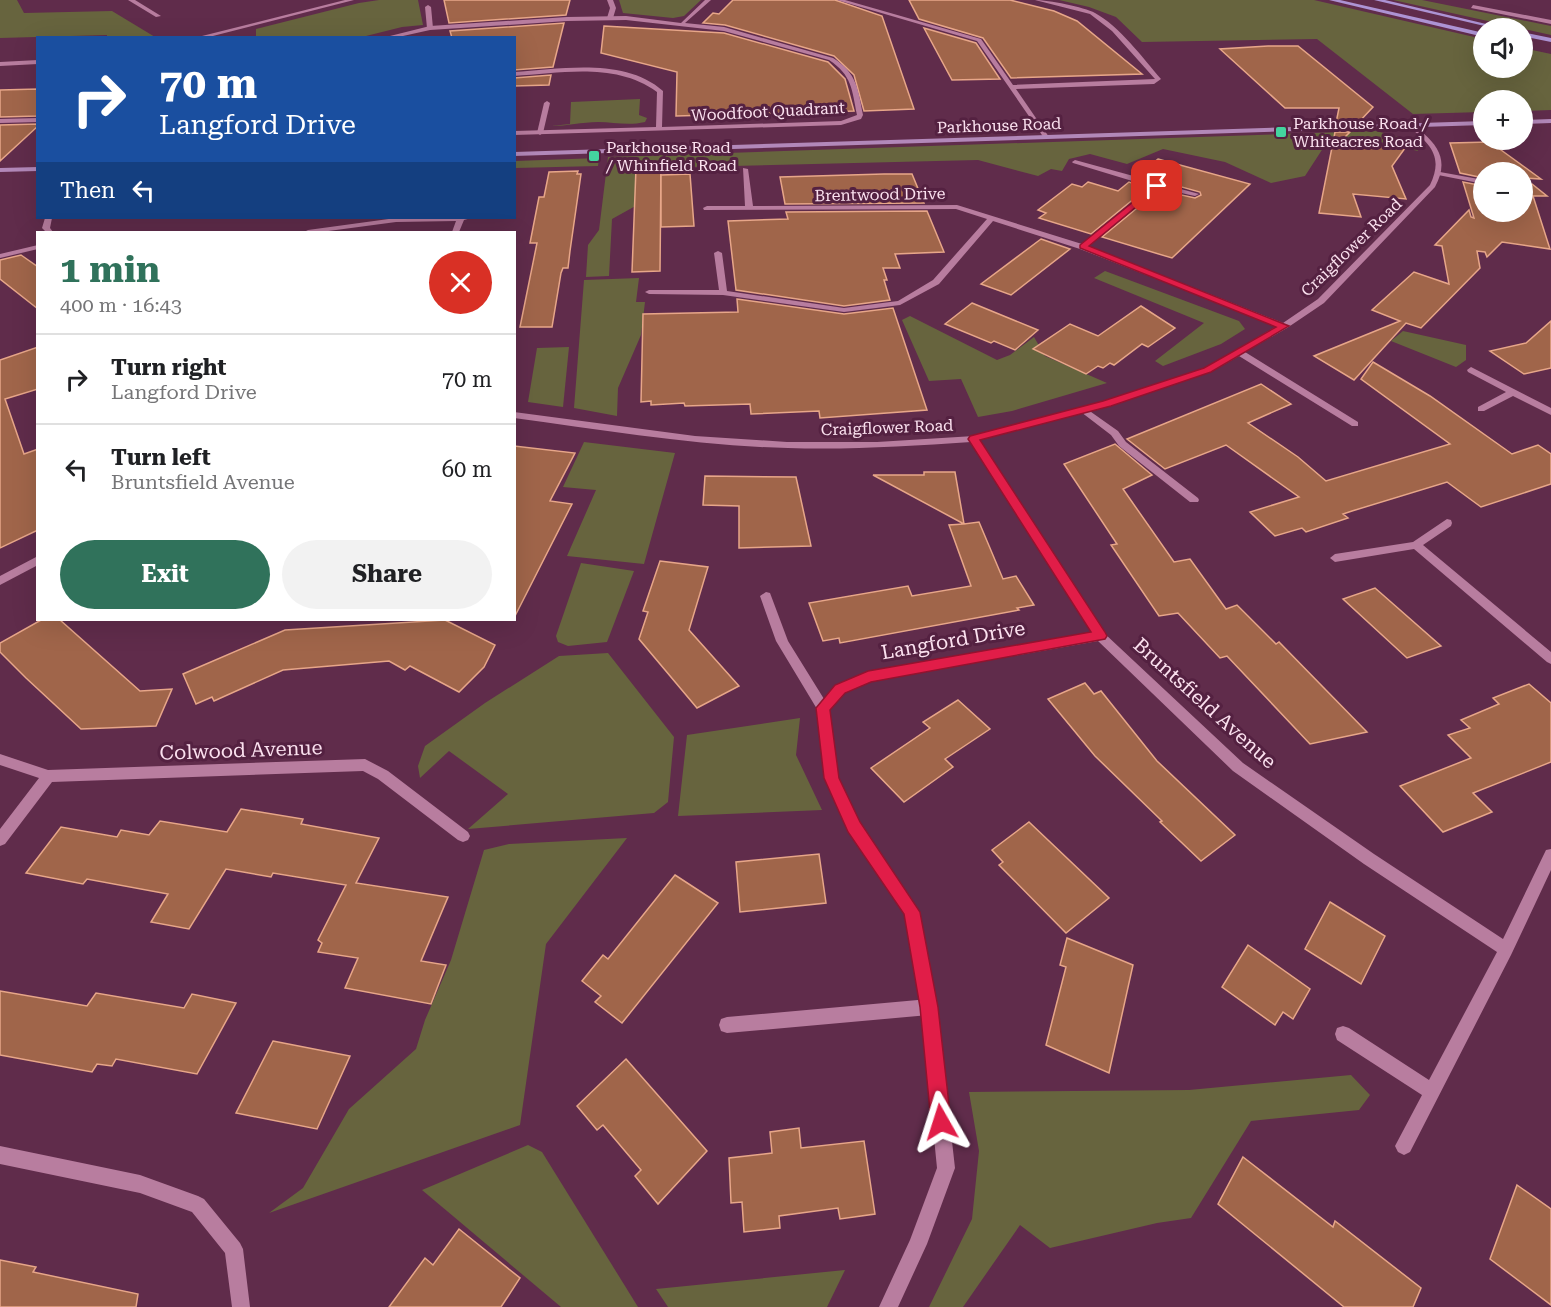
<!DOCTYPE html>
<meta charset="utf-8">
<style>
body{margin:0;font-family:"Roboto Serif",serif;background:#f2f2f2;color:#202124;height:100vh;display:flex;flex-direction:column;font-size:22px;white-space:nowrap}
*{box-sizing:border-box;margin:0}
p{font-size:20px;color:#757577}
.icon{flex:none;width:33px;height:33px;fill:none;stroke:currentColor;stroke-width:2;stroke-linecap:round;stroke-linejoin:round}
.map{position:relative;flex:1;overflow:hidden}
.details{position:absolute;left:36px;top:231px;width:480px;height:390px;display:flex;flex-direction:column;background:#fff;border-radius:0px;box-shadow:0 6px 24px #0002}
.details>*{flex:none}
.hud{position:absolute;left:36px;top:36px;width:480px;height:183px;border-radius:0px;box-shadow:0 6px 24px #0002;background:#1a4fa0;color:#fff;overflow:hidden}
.controls{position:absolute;left:1473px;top:18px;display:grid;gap:12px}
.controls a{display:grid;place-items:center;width:60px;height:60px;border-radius:50%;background:#fff;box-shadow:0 6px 24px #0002;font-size:30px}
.pin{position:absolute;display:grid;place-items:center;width:51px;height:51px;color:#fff;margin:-26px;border-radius:12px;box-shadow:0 3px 9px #0006}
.me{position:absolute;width:66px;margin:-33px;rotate:354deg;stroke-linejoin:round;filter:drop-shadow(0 0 4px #0008)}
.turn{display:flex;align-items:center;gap:21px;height:126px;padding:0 24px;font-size:27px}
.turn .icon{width:78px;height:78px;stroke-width:2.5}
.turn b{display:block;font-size:42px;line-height:51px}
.then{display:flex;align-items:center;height:57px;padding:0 24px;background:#0003;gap:12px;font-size:22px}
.round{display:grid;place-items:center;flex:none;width:63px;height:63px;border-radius:32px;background:#f2f2f2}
.head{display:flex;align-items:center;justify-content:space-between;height:102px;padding:0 24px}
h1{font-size:36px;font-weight:700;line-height:45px;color:#30725b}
.cta{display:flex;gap:12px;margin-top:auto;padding:12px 24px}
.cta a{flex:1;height:69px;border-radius:36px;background:#30725b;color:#fff;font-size:24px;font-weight:700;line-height:69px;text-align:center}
.cta a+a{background:#f2f2f2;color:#202124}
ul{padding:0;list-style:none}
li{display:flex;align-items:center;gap:18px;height:90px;padding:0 24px;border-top:2px solid #e0e0e0}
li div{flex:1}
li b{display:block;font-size:22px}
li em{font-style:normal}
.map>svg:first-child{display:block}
</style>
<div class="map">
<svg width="1551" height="1307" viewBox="0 0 1551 1307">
<rect width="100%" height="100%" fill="#602c4b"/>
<g fill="#67643e">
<path d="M 0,0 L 17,0 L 24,13 L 112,11 L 155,37 L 107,37 L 107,35 L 0,38 Z"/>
<path d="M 379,0 L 418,0 L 423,25 L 402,27 L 362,37 L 256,37 L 256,29 L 359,3 Z"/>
<path d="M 619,0 L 701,0 L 684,16 L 673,18 L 623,13 Z"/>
<path d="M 1059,0 L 1314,0 L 1483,39 L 1484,68 L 1522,68 L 1523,48 L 1551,54 L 1551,110 L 1523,111 L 1522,100 L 1484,100 L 1483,112 L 1413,114 L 1317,39 L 1142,42 L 1116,17 L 1089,7 Z"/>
<path d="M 1393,0 L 1422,0 L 1551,26 L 1551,35 Z"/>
<path d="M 640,99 L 639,115 L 647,118 L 645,122 C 628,126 614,122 598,122 C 582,122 567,126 551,126 L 570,124 L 571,102 Z"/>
<path d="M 1376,131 L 1414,141 L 1418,151 L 1364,138 L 1329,139 L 1305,176 L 1271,183 L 1225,162 L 1163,149 L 1127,164 L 1090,154 L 1069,159 L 1062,171 L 1051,169 L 1038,176 L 978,160 L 648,168 L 639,204 L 612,219 L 609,276 L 586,277 L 588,245 L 599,230 L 608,157 Z"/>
<path d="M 599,158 L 598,166 L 515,168 L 515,161 Z"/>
<path d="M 1105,271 L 1239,321 L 1245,329 L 1221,344 L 1163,366 L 1155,361 L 1204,323 L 1094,278 Z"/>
<path d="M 639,278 L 636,302 L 645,302 L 641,335 L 618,388 L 617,416 L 574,408 L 584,280 Z"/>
<path d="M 910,316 L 997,360 L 1010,355 L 1034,337 L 1045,356 L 1107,383 L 1012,411 L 978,417 L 961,379 L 929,381 L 902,320 Z"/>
<path d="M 1403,331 L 1466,345 L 1466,360 L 1456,367 L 1391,341 Z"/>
<path d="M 569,347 L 563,407 L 528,402 L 537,348 Z"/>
<path d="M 584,442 L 675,453 L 644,564 L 567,556 L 596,490 L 563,487 Z"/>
<path d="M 581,563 L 634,571 L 607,642 L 568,646 L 558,642 L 556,636 Z"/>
<path d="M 608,653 L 674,737 L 668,802 L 654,813 L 468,829 L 508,794 L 449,751 L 420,778 L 418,766 L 425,746 L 485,703 L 559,656 Z"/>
<path d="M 800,718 L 796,755 L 822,810 L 678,816 L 687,735 Z"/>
<path d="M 627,838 L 546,944 L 520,1125 L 269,1213 L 303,1188 L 349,1109 L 416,1049 L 425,1020 L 451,960 L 484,850 L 509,844 Z"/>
<path d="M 1351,1075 L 1370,1095 L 1359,1110 L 1251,1121 L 1191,1218 L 1157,1223 L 1050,1248 L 1020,1225 L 963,1307 L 929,1307 L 972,1219 L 979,1151 L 969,1092 L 1189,1090 Z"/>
<path d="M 528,1145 L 542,1152 L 638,1307 L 561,1307 L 422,1190 Z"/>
<path d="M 845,1270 L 827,1307 L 668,1307 L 656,1289 Z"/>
</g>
<g fill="#a0654a" stroke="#e7a689" stroke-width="1.5">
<path d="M 444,0 L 570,0 L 566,15 L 449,23 Z"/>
<path d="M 733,0 L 835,0 L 882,16 L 914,109 L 864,111 L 854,75 L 834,56 L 725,25 L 703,23 L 713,13 L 719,14 Z"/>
<path d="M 909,0 L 1010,0 L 1054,11 L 1077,21 L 1142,74 L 1011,78 L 983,38 L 919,19 Z"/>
<path d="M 564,23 L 553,67 L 514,70 L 514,38 L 452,38 L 450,31 Z"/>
<path d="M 604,26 L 724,33 L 828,62 L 845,79 L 854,111 L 676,116 L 677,72 L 601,53 Z"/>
<path d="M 924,28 L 976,43 L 1000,79 L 952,80 Z"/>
<path d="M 1268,46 L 1298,46 L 1373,107 L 1358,123 L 1336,123 L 1339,108 L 1285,108 L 1220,49 Z"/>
<path d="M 551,75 L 549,85 L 514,86 L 514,78 Z"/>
<path d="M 38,89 L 38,116 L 0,117 L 0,90 Z"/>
<path d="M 38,124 L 38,126 L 0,161 L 0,125 Z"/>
<path d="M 1335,132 L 1350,132 L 1336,146 L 1408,144 L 1392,166 L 1406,199 L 1353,194 L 1361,217 L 1319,213 Z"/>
<path d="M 1490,142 L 1541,179 L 1522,178 L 1522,172 L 1484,172 L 1484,178 L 1460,173 L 1450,143 Z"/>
<path d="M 1158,159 L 1250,184 L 1172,258 L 1102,237 L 1159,190 L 1195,198 L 1201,195 L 1200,192 L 1138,175 Z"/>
<path d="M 636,168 L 661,168 L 660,271 L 632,272 Z"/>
<path d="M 578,171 L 577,174 L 581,174 L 570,251 L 568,268 L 563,268 L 561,273 L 552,327 L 520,327 L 537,243 L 530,243 L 539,197 L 544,197 L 549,172 Z"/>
<path d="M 690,174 L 694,226 L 661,227 L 661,175 Z"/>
<path d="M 884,174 L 912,174 L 924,203 L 785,204 L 780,177 Z"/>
<path d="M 1088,182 L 1118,191 L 1129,182 L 1147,188 L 1091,234 L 1039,218 L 1046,213 L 1038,210 L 1072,184 L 1082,187 Z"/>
<path d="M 1463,182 L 1484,186 L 1484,212 L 1522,212 L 1522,186 L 1532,184 L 1547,196 L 1533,196 L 1550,249 L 1502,242 L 1487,257 L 1485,252 L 1477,251 L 1480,268 L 1421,328 L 1406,323 L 1354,380 L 1314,356 L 1400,321 L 1372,310 L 1414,272 L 1449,284 L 1442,246 L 1435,245 L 1469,210 L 1471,217 L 1474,218 Z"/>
<path d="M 927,211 L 944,252 L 895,254 L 900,268 L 883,268 L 887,280 L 884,280 L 890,300 L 844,306 L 736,290 L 728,221 L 788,219 L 786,212 Z"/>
<path d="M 1041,239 L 1070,249 L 1011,295 L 981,284 Z"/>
<path d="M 21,255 L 38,267 L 38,309 L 0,279 L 0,260 Z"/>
<path d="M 737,299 L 844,314 L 893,308 L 927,410 L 820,418 L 819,411 L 751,414 L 750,404 L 685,406 L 684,403 L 651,405 L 651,401 L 641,402 L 643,314 L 738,312 Z"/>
<path d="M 972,303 L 1038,330 L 1015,350 L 994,341 L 991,343 L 945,324 Z"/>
<path d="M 1141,306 L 1175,328 L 1148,347 L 1142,344 L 1114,365 L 1110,363 L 1103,368 L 1098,366 L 1086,374 L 1033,349 L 1070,324 L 1098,336 Z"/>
<path d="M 1551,321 L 1551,368 L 1524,374 L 1490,351 L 1526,343 Z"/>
<path d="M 38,347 L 38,389 L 5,399 L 24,454 L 38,449 L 38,530 L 0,548 L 0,360 Z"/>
<path d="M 1373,362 L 1430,396 L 1512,454 L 1538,445 L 1551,454 L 1551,484 L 1481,507 L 1447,482 L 1352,511 L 1343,514 L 1348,518 L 1306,532 L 1302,528 L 1275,536 L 1250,512 L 1299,497 L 1226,445 L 1165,469 L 1127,439 L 1261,384 L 1291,404 L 1248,423 L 1298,457 L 1326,481 L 1450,444 L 1361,379 Z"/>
<path d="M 1115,444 L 1152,475 L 1123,489 L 1174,562 L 1190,559 L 1226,609 L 1237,605 L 1276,644 L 1279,642 L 1367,732 L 1310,744 L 1227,656 L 1220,658 L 1178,613 L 1159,616 L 1111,545 L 1117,544 L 1064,464 Z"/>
<path d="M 514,446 L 575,453 L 550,501 L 572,504 L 514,618 Z"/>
<path d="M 924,472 L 955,472 L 964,524 L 979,522 L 1003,579 L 1016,576 L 1034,605 L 1017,608 L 1019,610 L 840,643 L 839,638 L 823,641 L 809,603 L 908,586 L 912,596 L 971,586 L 949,525 L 964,524 L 873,475 L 924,475 Z"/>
<path d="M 705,476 L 796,477 L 811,546 L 739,548 L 739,506 L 703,505 Z"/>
<path d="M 660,561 L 708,567 L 689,630 L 739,686 L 697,708 L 639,639 L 648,612 L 643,611 Z"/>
<path d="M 1375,588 L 1441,646 L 1407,658 L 1343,599 Z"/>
<path d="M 41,620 L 60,620 L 140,691 L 172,689 L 156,726 L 81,729 L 26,678 L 0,652 L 0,643 Z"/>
<path d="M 445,620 L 495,645 L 484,667 L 459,692 L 410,666 L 405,670 L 389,661 L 283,670 L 214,701 L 212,697 L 196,704 L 183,674 L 285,630 Z"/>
<path d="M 1085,683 L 1094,694 L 1101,691 L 1157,761 L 1235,835 L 1201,861 L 1160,822 L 1162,821 L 1095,756 L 1048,699 Z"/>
<path d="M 1529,684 L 1551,703 L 1551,762 L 1473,793 L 1492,812 L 1443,832 L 1400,786 L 1471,758 L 1448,735 L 1470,728 L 1461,720 L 1499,704 L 1493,698 Z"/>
<path d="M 958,700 L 990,729 L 945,759 L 953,767 L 904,802 L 871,768 L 930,728 L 923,722 Z"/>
<path d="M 241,809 L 303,819 L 301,824 L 379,838 L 356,883 L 448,897 L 421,961 L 446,965 L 431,1004 L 345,988 L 358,958 L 318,952 L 322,943 L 318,940 L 346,885 L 273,873 L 271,877 L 226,869 L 189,929 L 151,922 L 168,894 L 87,879 L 83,884 L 26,873 L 61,827 L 117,837 L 121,830 L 149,835 L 160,821 L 227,832 Z"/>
<path d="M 1029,822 L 1109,898 L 1066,933 L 999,865 L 1003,862 L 992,850 Z"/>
<path d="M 819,854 L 826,903 L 740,912 L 736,862 Z"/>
<path d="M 675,875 L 718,903 L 622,1023 L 595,1002 L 601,996 L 582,981 L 603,955 L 608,959 Z"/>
<path d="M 1330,902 L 1385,936 L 1361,984 L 1305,949 Z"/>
<path d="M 1067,938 L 1133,965 L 1109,1073 L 1046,1045 L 1066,967 L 1060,965 Z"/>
<path d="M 1248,945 L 1310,989 L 1293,1019 L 1283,1012 L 1275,1025 L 1222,987 Z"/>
<path d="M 0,991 L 87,1006 L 96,993 L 184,1008 L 192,994 L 236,1003 L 197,1074 L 116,1059 L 112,1066 L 97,1064 L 92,1072 L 0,1055 Z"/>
<path d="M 273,1041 L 350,1056 L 317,1129 L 236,1113 Z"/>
<path d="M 626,1059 L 707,1151 L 658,1204 L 635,1176 L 641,1170 L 603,1125 L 597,1130 L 577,1106 Z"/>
<path d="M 799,1128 L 801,1148 L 864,1141 L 875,1214 L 840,1219 L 838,1208 L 779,1216 L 780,1228 L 744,1232 L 742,1202 L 731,1203 L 729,1158 L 772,1153 L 770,1132 Z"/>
<path d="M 1243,1157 L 1333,1227 L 1335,1221 L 1421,1288 L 1413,1307 L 1344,1307 L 1218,1204 Z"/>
<path d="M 1517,1185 L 1551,1209 L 1551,1305 L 1490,1259 Z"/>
<path d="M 459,1229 L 520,1278 L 501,1307 L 389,1307 L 425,1258 L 433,1265 Z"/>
<path d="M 0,1260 L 36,1267 L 33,1272 L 138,1294 L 136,1307 L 0,1307 Z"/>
</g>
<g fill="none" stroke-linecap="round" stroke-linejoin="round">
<g fill="#b87d9f" fill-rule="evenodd">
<path d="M 607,0 L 613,0 L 616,8 L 613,18 L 610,20 L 607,18 L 610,8 Z"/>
<path d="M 428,5 L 431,7 L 433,28 L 430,30 L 427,28 L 425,7 Z"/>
<path d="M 1473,5 L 1551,20 L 1551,24 L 1471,8 Z"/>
<path d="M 547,101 L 550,103 L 543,133 L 540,135 L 537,133 L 544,103 Z"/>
<path d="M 1440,172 L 1484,180 L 1484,184 L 1438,175 L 1438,173 Z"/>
<path d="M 1522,180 L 1531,182 L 1522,184 Z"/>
<path d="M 1084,407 L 1118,431 L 1126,442 L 1198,498 L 1199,500 L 1198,502 L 1190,502 L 1119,446 L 1111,435 L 1081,412 L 1079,410 Z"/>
<path d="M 929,999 L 935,1001 L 937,1007 L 935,1013 L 929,1015 L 727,1033 L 721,1031 L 719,1025 L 721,1019 L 727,1017 Z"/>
</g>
<g fill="#b87d9f" fill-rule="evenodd">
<path d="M 128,0 L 135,0 L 161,16 L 156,17 Z"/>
<path d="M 345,0 L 354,0 L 205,38 L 194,38 Z"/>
<path d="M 705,0 L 711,0 L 685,23 L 724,27 L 833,58 C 857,73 858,89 863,115 L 861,119 L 841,125 L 514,135 L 514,131 L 656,127 L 657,92 C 616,62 562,73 514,76 L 514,72 C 561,69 625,57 663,91 L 662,127 L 841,121 L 857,115 C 852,90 852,75 829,60 L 724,31 L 626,20 L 567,21 L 430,30 L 394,38 L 382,38 L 430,26 L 567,17 L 626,16 L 681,23 Z"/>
<path d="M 837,0 L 845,0 L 981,39 L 1013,85 L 1155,79 L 1112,31 L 1090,14 L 1035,0 C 1048,0 1084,7 1095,13 C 1119,26 1143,58 1161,79 L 1154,84 L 1016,89 L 1049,137 L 1046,139 L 1044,138 L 977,41 Z"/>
<path d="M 38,60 L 38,64 L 0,66 L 0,62 Z"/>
<path d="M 38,118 L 38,122 L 0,123 L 0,119 Z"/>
<path d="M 1408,124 C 1414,124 1418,129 1423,133 C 1442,149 1447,165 1435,187 L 1324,303 L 1287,328 L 1245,352 L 1358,422 L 1358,426 L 1352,426 L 1239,356 L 1211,372 L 1110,405 L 980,440 L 1104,633 L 1243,763 L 1374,854 L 1503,939 L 1546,850 L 1551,849 L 1551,870 L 1511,955 L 1410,1152 L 1404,1155 L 1398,1152 L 1395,1146 L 1422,1095 L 1337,1040 L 1335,1034 L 1337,1028 L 1343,1026 L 1349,1028 L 1429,1080 L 1497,952 L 1364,864 L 1233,771 L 1098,641 L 870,681 L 844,692 L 829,709 L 838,778 L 859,823 L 918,912 L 937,1007 L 955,1168 L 927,1244 L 898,1307 L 879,1307 L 910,1240 L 937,1168 L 921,1007 L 904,914 L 849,831 L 824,778 L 817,709 L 776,641 L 760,596 L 766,592 L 770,593 L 788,641 L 824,699 L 836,686 L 868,672 L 1092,633 L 971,442 C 910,446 849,450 788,448 C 696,446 605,430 514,418 L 514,412 L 695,436 L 787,442 L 877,442 L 974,436 L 1104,401 L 1205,368 L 1277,326 L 1080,249 L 993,221 L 939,284 L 900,305 L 844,312 L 723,295 L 649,294 L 645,292 L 649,290 L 719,290 L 714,253 L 718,251 L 722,253 L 727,291 L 844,308 L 898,301 L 933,280 L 987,219 L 956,209 L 704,210 L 703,208 L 707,206 L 745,206 L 743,168 L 748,169 L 753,206 L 957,205 L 1082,244 L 1152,187 L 1073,163 L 1072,162 L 1075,160 L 1199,194 L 1195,196 L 1158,188 L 1088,246 L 1283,323 L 1318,299 L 1430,185 C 1444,156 1430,144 1408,126 Z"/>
<path d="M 45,218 L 52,218 L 50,228 L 53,232 L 46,232 L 42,228 Z"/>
<path d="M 396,218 L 471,218 L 464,220 L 459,232 L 452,232 L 456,221 L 396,222 L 321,232 L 304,232 L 308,230 Z"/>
<path d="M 38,245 L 38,249 L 0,258 L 0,254 Z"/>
<path d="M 1471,367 L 1551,408 L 1551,415 L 1513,396 L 1484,411 L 1478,411 L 1478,407 L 1506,392 L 1468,372 L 1467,370 Z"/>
<path d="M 1447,519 L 1451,520 L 1452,523 L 1451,526 L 1423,545 L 1551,652 L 1551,664 L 1547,662 L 1414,549 L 1335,562 L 1330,558 L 1335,554 L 1413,542 Z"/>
<path d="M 38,556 L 38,565 L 0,585 L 0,576 Z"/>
<path d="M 0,754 L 48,770 L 365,759 L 388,771 L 468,832 L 470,836 L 468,840 L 463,842 L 458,840 L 378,779 L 363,771 L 52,782 L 5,844 L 0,846 L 0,829 L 39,778 L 0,765 Z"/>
<path d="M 0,1146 L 140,1175 L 198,1196 L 204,1199 L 240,1243 L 243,1249 L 250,1307 L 232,1307 L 225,1253 L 192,1212 L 140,1193 L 0,1164 Z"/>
</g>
<g fill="#b288b9" fill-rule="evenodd">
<path d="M 1551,119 L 1551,123 L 1522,124 L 1522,120 Z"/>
<path d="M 1484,121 L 1484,125 L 514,156 L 514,152 Z"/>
<path d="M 38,167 L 38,171 L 0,172 L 0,168 Z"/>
</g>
<g fill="#ad93d4" fill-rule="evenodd">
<path d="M 1329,0 L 1340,0 L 1484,33 L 1484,37 Z"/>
<path d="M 1374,0 L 1385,0 L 1503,28 L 1493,28 Z"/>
<path d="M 1522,32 L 1551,38 L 1551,42 L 1522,36 Z"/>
</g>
</g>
<path fill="#e11d48" stroke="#92132f" stroke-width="1.5" d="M 1154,185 L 1161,186 L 1089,246 L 1289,326 L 1211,372 L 1111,406 L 980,440 L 1105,632 L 1107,636 L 1105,639 L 871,682 L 845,693 L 830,710 L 839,778 L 860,822 L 920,912 L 938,1007 L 951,1122 L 948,1129 L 941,1132 L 934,1129 L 931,1122 L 920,1007 L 904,914 L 848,832 L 824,778 L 816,708 L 835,685 L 868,671 L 1091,632 L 968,439 L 970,436 L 1103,401 L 1204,368 L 1276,327 L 1080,248 L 1080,245 Z"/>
<g fill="#44d49f" stroke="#542141" stroke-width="2">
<rect x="1275" y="126" width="12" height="12" rx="3"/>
<rect x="588" y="150" width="12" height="12" rx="3"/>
</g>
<g text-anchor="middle" stroke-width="6" stroke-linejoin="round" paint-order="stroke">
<g font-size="16" fill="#fbe1ef" stroke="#542141">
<text transform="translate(768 111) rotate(-3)" y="6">Woodfoot Quadrant</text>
<text transform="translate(999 125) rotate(-2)" y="6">Parkhouse Road</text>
<text transform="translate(880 194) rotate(-1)" y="6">Brentwood Drive</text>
<text transform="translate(1351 247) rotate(-44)" y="6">Craigflower Road</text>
<text transform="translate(887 427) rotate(-2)" y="6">Craigflower Road</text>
</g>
<g font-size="16" fill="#fbe1ef" stroke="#542141" text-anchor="start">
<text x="1293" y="129">Parkhouse Road /<tspan x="1293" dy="18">Whiteacres Road</tspan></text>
<text x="606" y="153">Parkhouse Road<tspan x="606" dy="18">/ Whinfield Road</tspan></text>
</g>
<g font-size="20" fill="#fbe1ef" stroke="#542141">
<text transform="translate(953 640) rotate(-10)" y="7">Langford Drive</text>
<text transform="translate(1205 703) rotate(42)" y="7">Bruntsfield Avenue</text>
<text transform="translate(241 750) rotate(-2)" y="7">Colwood Avenue</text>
</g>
</g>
</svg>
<div class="controls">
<a><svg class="icon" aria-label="sound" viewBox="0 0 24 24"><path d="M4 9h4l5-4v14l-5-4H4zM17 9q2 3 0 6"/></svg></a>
<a>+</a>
<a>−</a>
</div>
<div class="pin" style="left:1157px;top:186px;background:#d93025"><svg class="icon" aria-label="arrive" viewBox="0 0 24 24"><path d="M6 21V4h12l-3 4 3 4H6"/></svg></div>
<svg class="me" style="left:941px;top:1122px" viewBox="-20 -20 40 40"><path d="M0-17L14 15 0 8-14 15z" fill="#e11d48" stroke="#fff" stroke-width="4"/></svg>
<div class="hud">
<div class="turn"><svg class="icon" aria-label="right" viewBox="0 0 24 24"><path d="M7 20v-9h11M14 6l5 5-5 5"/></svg><div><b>70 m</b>Langford Drive</div></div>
<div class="then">Then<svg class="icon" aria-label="left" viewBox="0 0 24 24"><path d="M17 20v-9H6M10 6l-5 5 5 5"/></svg></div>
</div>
<section class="details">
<div class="head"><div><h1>1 min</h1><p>400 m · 16:43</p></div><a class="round" style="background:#d93025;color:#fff"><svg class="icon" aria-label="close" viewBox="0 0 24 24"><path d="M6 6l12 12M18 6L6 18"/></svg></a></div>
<ul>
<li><svg class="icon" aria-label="right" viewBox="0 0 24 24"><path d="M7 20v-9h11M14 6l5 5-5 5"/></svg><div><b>Turn right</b><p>Langford Drive</p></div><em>70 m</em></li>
<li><svg class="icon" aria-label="left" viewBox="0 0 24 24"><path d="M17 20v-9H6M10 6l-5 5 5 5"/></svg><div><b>Turn left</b><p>Bruntsfield Avenue</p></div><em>60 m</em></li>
</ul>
<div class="cta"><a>Exit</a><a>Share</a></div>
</section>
</div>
